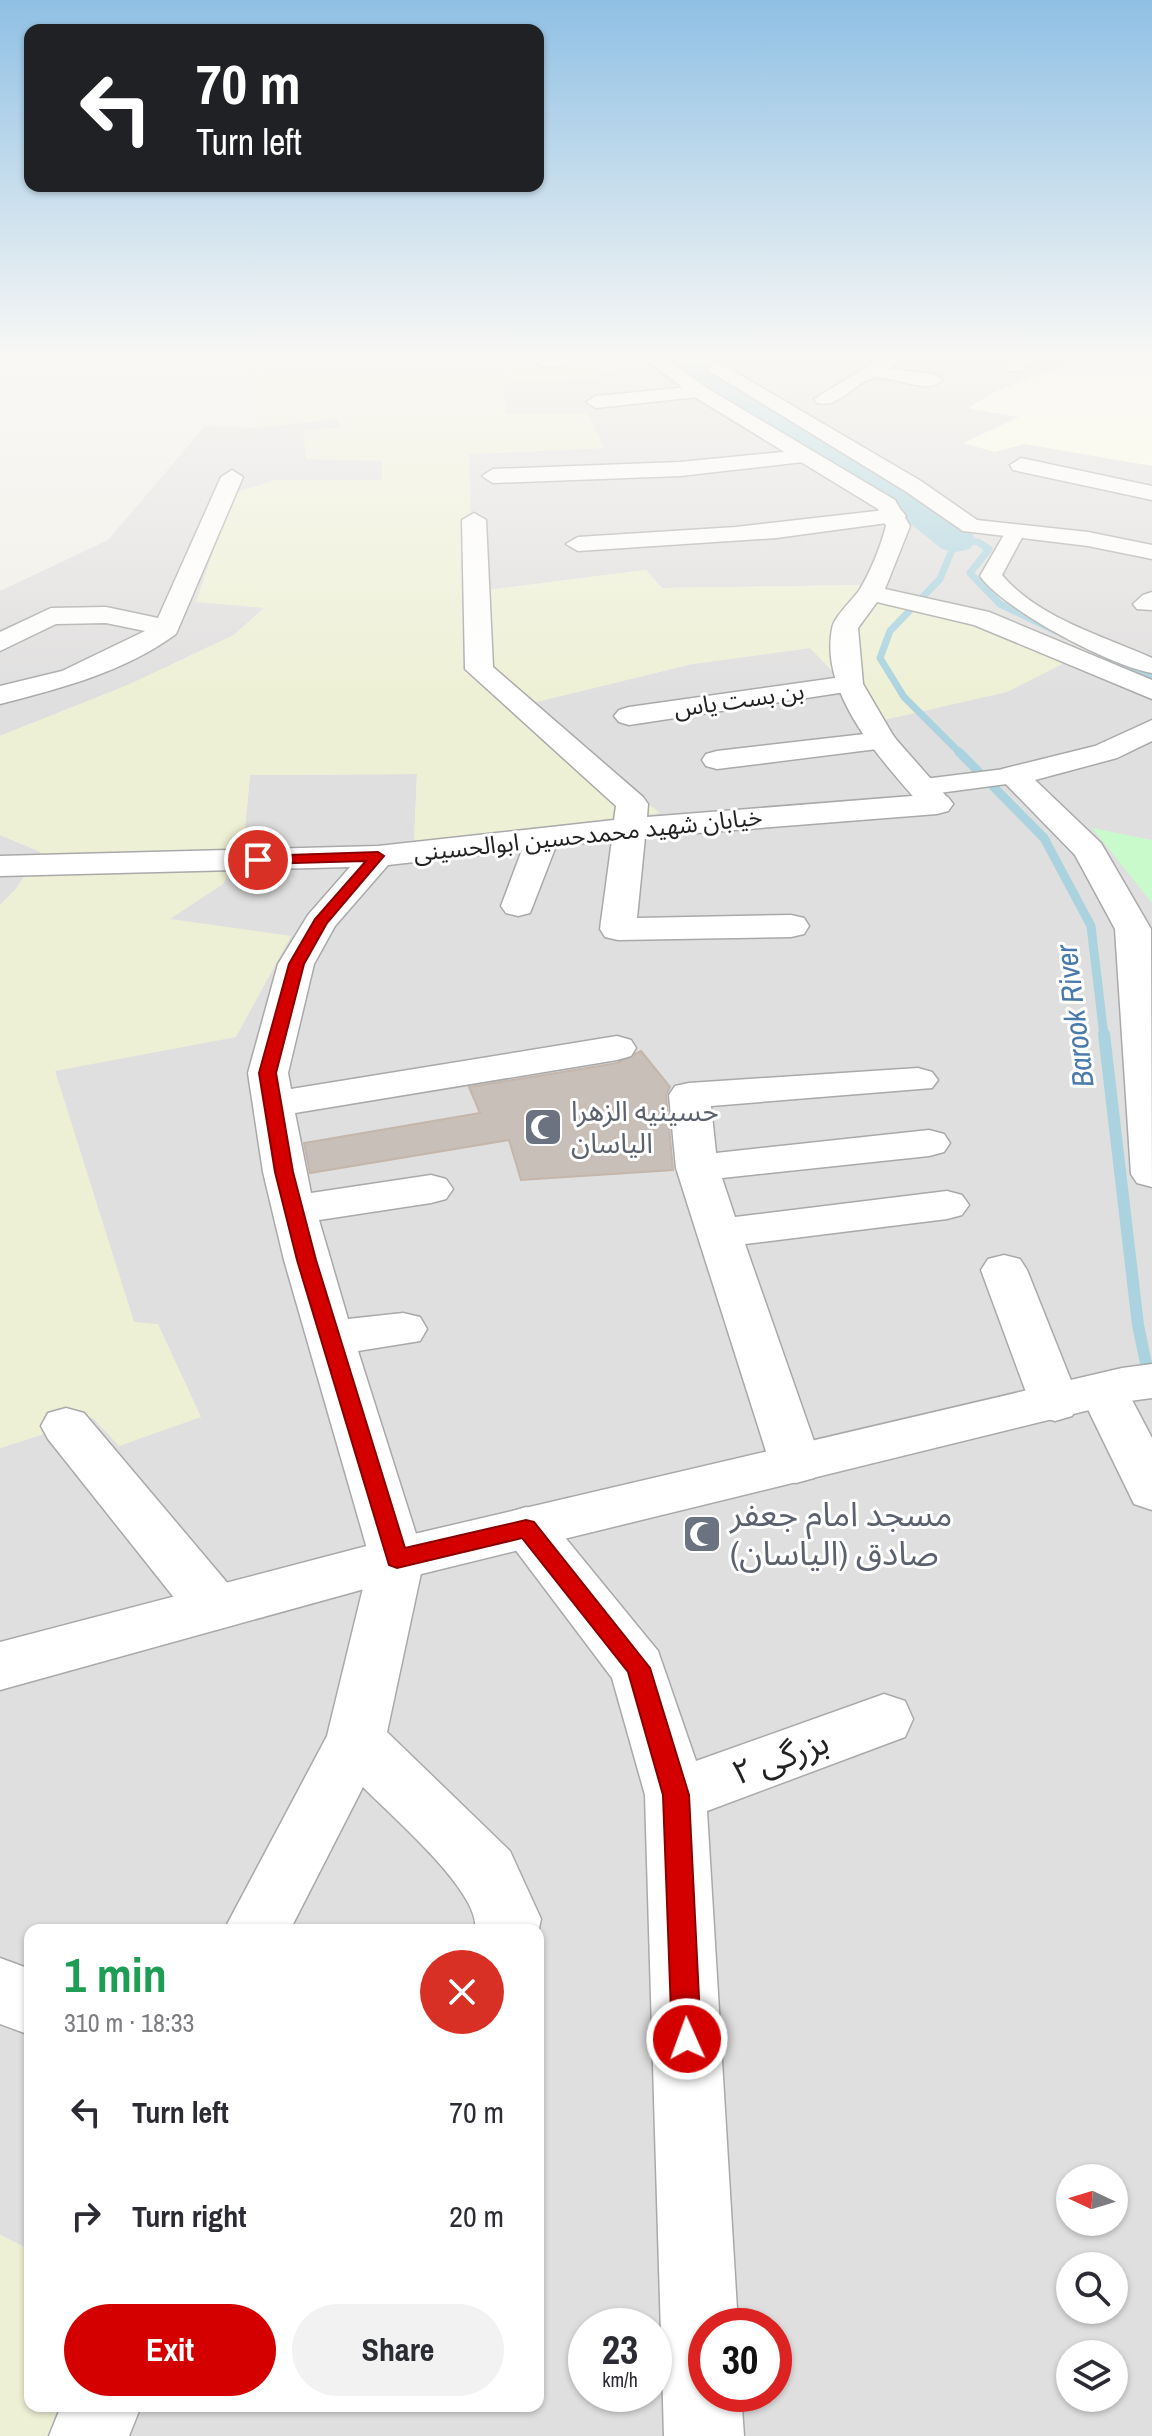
<!DOCTYPE html>
<meta charset="utf-8">
<style>
body{margin:0;font-family:"Archivo Narrow","Noto Sans Arabic",sans-serif;background:#f2f2f3;color:#2b2b33;height:100vh;display:flex;flex-direction:column;font-size:30px;white-space:nowrap}
*{box-sizing:border-box;margin:0}
p{font-size:26px;color:#7c7c81}
.icon{flex:none;width:44px;height:44px;fill:none;stroke:currentColor;stroke-width:2;stroke-linecap:round;stroke-linejoin:round}
.map{position:relative;flex:1;overflow:hidden}
.details{position:absolute;left:24px;top:1924px;width:520px;height:488px;display:flex;flex-direction:column;background:#fff;border-radius:16px;box-shadow:0 2px 6px #0004}
.details>*{flex:none}
.banner{position:absolute;left:24px;top:24px;width:520px;height:168px;border-radius:16px;box-shadow:0 2px 6px #0004;background:#202124;color:#fff;overflow:hidden}
.needle{width:52px;rotate:274deg}
.tools{position:absolute;left:1056px;top:2164px;display:grid;gap:16px}
.tools a{display:grid;place-items:center;width:72px;height:72px;border-radius:50%;background:#fff;box-shadow:0 2px 6px #0004;font-size:40px}
.speed{position:absolute;left:568px;top:2308px;display:flex;gap:16px;font-size:40px;font-weight:700;text-align:center}
.speed>*{display:grid;place-content:center;width:104px;height:104px;border-radius:50%;background:#fff;box-shadow:0 2px 6px #0004;line-height:1}
.speed small{font-size:20px;font-weight:400}
.speed .limit{border:12px solid #d22;background:#fff;color:#111}
.pin{position:absolute;display:grid;place-items:center;width:68px;height:68px;color:#fff;margin:-34px;border:4px solid #fff;border-radius:50%;box-shadow:0 2px 8px #0007}
.me{position:absolute;width:88px;margin:-44px;rotate:358deg;stroke-linejoin:round;filter:drop-shadow(0 0 6px #0008)}
.turn{display:flex;align-items:center;gap:28px;height:168px;padding:0 40px;font-size:36px}
.turn .icon{width:104px;height:104px;stroke-width:2.5}
.turn b{display:block;font-size:56px;line-height:68px}
.round{display:grid;place-items:center;flex:none;width:84px;height:84px;border-radius:42px;background:#f2f2f3}
.head{display:flex;align-items:center;justify-content:space-between;height:136px;padding:0 40px}
h1{font-size:48px;font-weight:700;line-height:60px;color:#1e9e55}
.cta{display:flex;gap:16px;margin-top:auto;padding:16px 40px}
.cta a{flex:1;height:92px;border-radius:48px;background:#d40000;color:#fff;font-size:32px;font-weight:700;line-height:92px;text-align:center}
.cta a+a{background:#f2f2f3;color:#2b2b33}
ul{padding:0;list-style:none}
li{display:flex;align-items:center;gap:24px;height:104px;padding:0 40px}
li div{flex:1}
li b{display:block;font-size:30px}
li em{font-style:normal}
.map>svg:first-child{display:block}
</style>
<div class="map">
<svg width="1152" height="2436" viewBox="0 0 1152 2436">
<rect width="100%" height="100%" fill="#f2efe9"/>
<g fill="#e0dfdf" fill-rule="evenodd">
<path d="M 637,358 L 1152,358 L 1152,2436 L 102,2436 L 117,2406 L 538,2406 L 538,1930 L 30,1930 L 30,2250 L 0,2235 L 0,1448 L 93,1418 L 134,1323 L 54,1070 L 236,1036 L 169,919 L 243,848 L 250,775 L 417,774 L 414,843 L 658,813 L 519,706 L 692,664 L 810,648 L 1087,652 L 1035,632 L 867,585 L 662,588 L 646,570 L 472,592 L 469,454 L 604,448 L 587,413 L 506,414 L 502,383 L 602,379 L 595,371 L 650,366 ZM 1070,2178 L 1114,2178 L 1114,2222 L 1070,2222 ZM 1070,2266 L 1114,2266 L 1114,2310 L 1070,2310 ZM 586,2326 L 654,2326 L 654,2394 L 586,2394 ZM 706,2326 L 774,2326 L 774,2394 L 706,2394 ZM 1070,2354 L 1114,2354 L 1114,2398 L 1070,2398 Z"/>
<path d="M 337,419 L 382,461 L 382,481 L 276,480 L 196,601 L 265,607 L 234,635 L 128,685 L 0,736 L 0,591 L 108,540 L 205,426 L 256,428 Z"/>
<path d="M 0,835 L 42,852 L 15,890 L 0,905 Z"/>
</g>
<path fill="#ffffe5" d="M 1086,358 L 1127,358 L 1152,363 L 1152,466 L 1024,444 L 995,452 L 963,443 L 1019,417 L 968,408 L 994,392 Z"/>
<g fill="#eef0d5">
<path d="M 333,358 L 532,358 L 533,362 L 637,358 L 651,367 L 596,371 L 603,379 L 503,383 L 506,414 L 587,413 L 604,448 L 469,454 L 473,592 L 646,570 L 662,588 L 867,585 L 1035,632 L 1088,651 L 1007,692 L 880,721 L 810,648 L 692,664 L 520,706 L 660,813 L 414,843 L 417,774 L 250,775 L 243,848 L 223,884 L 170,919 L 291,936 L 236,1037 L 55,1071 L 134,1322 L 158,1324 L 201,1417 L 119,1446 L 93,1418 L 0,1448 L 0,905 L 15,890 L 41,852 L 0,835 L 0,736 L 128,685 L 234,635 L 264,608 L 196,602 L 233,493 L 276,480 L 382,480 L 382,461 L 306,459 L 303,431 L 342,427 L 337,419 L 256,428 L 261,376 Z"/>
<path d="M 0,2235 L 30,2250 L 30,2406 L 117,2406 L 102,2436 L 0,2436 Z"/>
</g>
<path fill="#c8facc" d="M 1092,828 L 1152,840 L 1152,903 Z"/>
<g fill="none" stroke-linecap="round" stroke-linejoin="round">
<g stroke="#aad3df" stroke-width="7">
<path d="M 1108,657 L 1152,678"/>
<path d="M 961,754 L 904,697 L 880,658 L 890,631 L 940,579 L 956,540 L 978,542 L 989,549 L 970,573 L 1000,604 L 1056,631"/>
</g>
<path stroke="#aad3df" stroke-width="9" d="M 959,752 L 1044,838 L 1091,926 L 1104,1036"/>
<path stroke="#aad3df" stroke-width="12" d="M 1104,1034 L 1138,1325 L 1152,1392"/>
<path fill="#aad3df" fill-rule="evenodd" d="M 656,358 L 694,358 L 907,484 L 970,531 L 976,540 L 970,549 L 956,552 L 942,549 L 881,500 L 744,419 Z"/>
</g>
<path fill="#c7bfb8" stroke="#c4b6ab" stroke-width="2" d="M 641,1051 L 670,1087 L 666,1095 L 673,1170 L 521,1180 L 509,1140 L 310,1173 L 304,1143 L 480,1113 L 469,1087 L 617,1063 Z"/>
<g fill="none" stroke-linecap="round" stroke-linejoin="round">
<g stroke="#a9a9a9" stroke-width="3">
<g id="pedestrian">
<path d="M 1015,526 L 1025,532 L 1002,575 C 1038,618 1103,636 1152,658 L 1152,673 C 1111,666 1004,610 980,576 L 1008,528 Z"/>
<path d="M 1013,768 L 1022,770 L 1026,776 L 1022,782 L 924,795 L 914,793 L 910,787 L 914,781 L 924,779 Z"/>
</g>
</g>
<g stroke="#a9a9a9" stroke-width="3">
<g id="minor">
<path d="M 537,358 L 584,358 C 575,367 551,368 537,365 Z"/>
<path d="M 881,358 L 904,358 L 890,369 L 933,374 L 943,380 C 927,396 894,375 874,378 C 854,382 840,409 817,403 L 814,399 Z"/>
<path d="M 1014,358 L 1036,358 L 1021,371 L 1007,371 L 1005,367 Z"/>
<path d="M 718,362 L 921,481 L 977,520 L 1088,532 L 1152,545 L 1152,559 L 1088,546 L 963,531 L 905,491 L 711,372 L 709,368 Z"/>
<path d="M 700,386 L 707,388 L 710,392 L 707,396 L 596,408 L 586,402 L 596,396 Z"/>
<path d="M 804,450 L 815,456 L 812,461 L 680,476 L 493,483 L 482,476 L 493,469 L 680,462 Z"/>
<path d="M 1021,458 L 1152,486 L 1152,500 L 1013,470 L 1010,465 Z"/>
<path d="M 232,470 L 243,477 L 176,634 C 124,672 62,688 0,704 L 0,686 L 62,671 L 145,631 L 106,623 L 56,624 L 0,651 L 0,632 L 51,608 L 106,607 L 158,618 L 221,477 Z"/>
<path d="M 894,509 L 902,511 L 906,516 L 902,521 L 776,538 L 578,551 L 566,544 L 578,537 L 736,527 Z"/>
<path d="M 474,513 L 486,520 L 493,667 L 643,797 L 648,804 L 647,817 L 937,794 L 948,797 L 953,804 L 948,811 L 937,814 L 645,837 L 637,918 L 791,915 L 804,918 L 809,926 L 804,934 L 791,937 L 618,940 L 605,937 L 600,929 L 612,840 L 556,846 L 530,913 L 518,916 L 506,913 L 501,906 L 522,850 L 388,865 L 335,926 L 314,964 L 288,1073 L 291,1089 L 617,1036 L 631,1040 L 636,1048 L 631,1056 L 617,1060 L 295,1113 L 311,1193 L 431,1175 L 446,1179 L 453,1189 L 446,1199 L 431,1203 L 319,1220 L 348,1319 L 403,1313 L 420,1317 L 427,1329 L 420,1341 L 358,1351 L 424,1559 L 387,1732 L 510,1851 L 541,1919 L 538,1933 L 538,1930 L 475,1930 C 482,1893 390,1815 363,1787 L 290,1930 L 224,1930 L 327,1736 L 370,1559 L 284,1260 L 263,1172 L 248,1073 L 278,964 L 308,915 L 350,867 L 0,876 L 0,856 L 378,846 L 614,820 L 616,806 L 465,669 L 462,520 Z"/>
<path d="M 1152,592 L 1152,610 L 1137,609 L 1133,604 L 1143,595 Z"/>
<path d="M 849,676 L 859,678 L 863,684 L 859,690 L 629,725 L 619,722 L 614,716 L 619,710 L 629,707 Z"/>
<path d="M 1152,720 L 1152,741 L 1117,758 L 1035,780 L 1101,843 L 1151,929 L 1152,1187 L 1137,1183 L 1131,1174 L 1115,929 L 1075,855 L 998,776 L 1002,769 L 1095,746 Z"/>
<path d="M 882,732 L 893,735 L 897,741 L 893,747 L 717,769 L 706,766 L 702,760 L 706,754 L 717,751 Z"/>
<path d="M 918,1068 L 932,1072 L 938,1080 L 932,1088 L 711,1106 L 716,1153 L 929,1130 L 944,1134 L 950,1143 L 944,1152 L 929,1156 L 722,1178 L 735,1217 L 947,1191 L 962,1195 L 969,1205 L 962,1215 L 947,1219 L 745,1244 L 822,1464 L 814,1478 L 796,1483 L 778,1478 L 770,1464 L 676,1168 L 669,1095 L 675,1086 L 689,1083 Z"/>
<path d="M 1004,1255 L 1020,1259 L 1027,1270 L 1080,1403 L 1072,1416 L 1055,1421 L 1038,1416 L 1030,1403 L 981,1270 L 988,1259 Z"/>
<path d="M 1104,1373 L 1121,1379 L 1152,1438 L 1152,1510 L 1134,1504 L 1079,1391 L 1087,1379 Z"/>
<path d="M 66,1408 L 84,1413 L 235,1592 L 243,1608 L 235,1624 L 215,1630 L 195,1624 L 48,1439 L 41,1426 L 48,1413 Z"/>
<path d="M 526,1507 L 545,1513 L 658,1651 L 696,1761 L 884,1694 L 905,1701 L 913,1719 L 905,1737 L 707,1811 L 738,2326 L 706,2326 L 706,2394 L 741,2394 L 744,2436 L 664,2436 L 645,1795 L 612,1678 L 499,1528 L 507,1513 Z"/>
<path d="M 0,1958 L 30,1969 L 30,2035 L 0,2024 Z"/>
<path d="M 61,2406 L 141,2406 L 129,2436 L 49,2436 Z"/>
</g>
</g>
<g stroke="#a9a9a9" stroke-width="3">
<g id="tertiary">
<path d="M 644,358 L 665,358 L 707,388 L 895,500 L 910,526 L 885,589 L 989,612 L 1152,680 L 1152,699 L 974,625 L 877,602 L 858,628 L 863,684 L 894,737 L 953,804 L 948,811 L 926,811 C 886,765 819,696 832,629 C 834,616 852,601 860,589 C 872,569 880,548 886,526 L 878,509 L 693,396 Z"/>
<path d="M 1152,1364 L 1152,1398 L 1122,1402 L 397,1580 L 0,1690 L 0,1642 L 397,1538 L 1122,1368 Z"/>
</g>
</g>
<use href="#pedestrian" fill="#fff" fill-rule="evenodd"/>
<use href="#minor" fill="#fff" fill-rule="evenodd"/>
<use href="#tertiary" fill="#fff" fill-rule="evenodd"/>
</g>
<linearGradient id="sky" x2="0" y2="1"><stop stop-color="#8fc0e4"/><stop offset="0.51" stop-color="#f9f8f5"/><stop offset="1" stop-color="#f9f8f5" stop-opacity="0"/></linearGradient>
<rect width="1152" height="699" fill="url(#sky)"/>
<path fill="#d40000" stroke="#8a0000" stroke-width="2" d="M 378,852 L 384,856 L 327,923 L 304,964 L 276,1073 L 293,1172 L 316,1260 L 405,1548 L 526,1520 L 534,1522 L 650,1668 L 689,1795 L 701,2039 L 697,2049 L 687,2053 L 677,2049 L 672,2039 L 663,1795 L 628,1672 L 522,1538 L 397,1568 L 389,1565 L 297,1260 L 275,1172 L 259,1073 L 289,964 L 315,919 L 366,861 L 258,864 L 251,860 L 258,856 Z"/>
<defs>
<g id="mosque-square" transform="scale(2)"><rect x="-9" y="-9" width="18" height="18" rx="4" fill="#6b7280" stroke="#fff"/><path d="M3.5-4.9A6 6 0 1 0 3.5 4.9A5 5 0 1 1 3.5-4.9Z" fill="#fff"/></g>
</defs>
<g fill-rule="evenodd">
<use href="#mosque-square" x="543" y="1127"/>
<use href="#mosque-square" x="702" y="1534"/>
</g>
<g text-anchor="middle" stroke-width="6" stroke-linejoin="round" paint-order="stroke">
<g font-size="24" fill="#222" stroke="#fff">
<text transform="translate(739 700) rotate(-8)" y="8">بن بست یاس</text>
<text transform="translate(588 835) rotate(-6)" y="8">خیابان شهید محمدحسین ابوالحسینی</text>
</g>
<g font-size="28" fill="#5b616d" stroke="#fff" text-anchor="start">
<text x="571" y="1121">حسینیه الزهرا<tspan x="571" dy="32">الیاسان</tspan></text>
</g>
<g font-size="30" font-style="italic" fill="#4a7aab" stroke="#fff">
<text transform="translate(1075 1016) rotate(-97)" y="10">Barook River</text>
</g>
<g font-size="34" fill="#5b616d" stroke="#fff" text-anchor="start">
<text x="730" y="1526">مسجد امام جعفر<tspan x="730" dy="39">صادق (الیاسان)</tspan></text>
</g>
<g font-size="34" fill="#222" stroke="#fff">
<text transform="translate(780 1757) rotate(-20)" y="12">بزرگی ۲</text>
</g>
</g>
</svg>
<div class="tools">
<a><svg class="needle" viewBox="-14 -14 28 28"><path d="M0-13l5 13h-10z" fill="#e53935"/><path d="M0 13l5-13h-10z" fill="#7c7c81"/></svg></a>
<a><svg class="icon" aria-label="search" viewBox="0 0 24 24"><circle cx="10" cy="10" r="6"/><path d="M15 15l6 6"/></svg></a>
<a><svg class="icon" aria-label="layers" viewBox="0 0 24 24"><path d="M12 4l9 5-9 5-9-5zM3 14l9 5 9-5"/></svg></a>
</div>
<div class="speed"><div>23<small>km/h</small></div><div class="limit">30</div></div>
<div class="pin" style="left:258px;top:860px;background:#d93025"><svg class="icon" aria-label="arrive" viewBox="0 0 24 24"><path d="M6 21V4h12l-3 4 3 4H6"/></svg></div>
<svg class="me" style="left:687px;top:2039px" viewBox="-20 -20 40 40"><circle r="17" fill="#d40000" stroke="#fff" stroke-width="3"/><path d="M0-11L8 9 0 5-8 9z" fill="#fff"/></svg>
<div class="banner">
<div class="turn"><svg class="icon" aria-label="left" viewBox="0 0 24 24"><path d="M17 20v-9H6M10 6l-5 5 5 5"/></svg><div><b>70 m</b>Turn left</div></div>
</div>
<section class="details">
<div class="head"><div><h1>1 min</h1><p>310 m · 18:33</p></div><a class="round" style="background:#d93025;color:#fff"><svg class="icon" aria-label="close" viewBox="0 0 24 24"><path d="M6 6l12 12M18 6L6 18"/></svg></a></div>
<ul>
<li><svg class="icon" aria-label="left" viewBox="0 0 24 24"><path d="M17 20v-9H6M10 6l-5 5 5 5"/></svg><div><b>Turn left</b></div><em>70 m</em></li>
<li><svg class="icon" aria-label="right" viewBox="0 0 24 24"><path d="M7 20v-9h11M14 6l5 5-5 5"/></svg><div><b>Turn right</b></div><em>20 m</em></li>
</ul>
<div class="cta"><a>Exit</a><a>Share</a></div>
</section>
</div>
